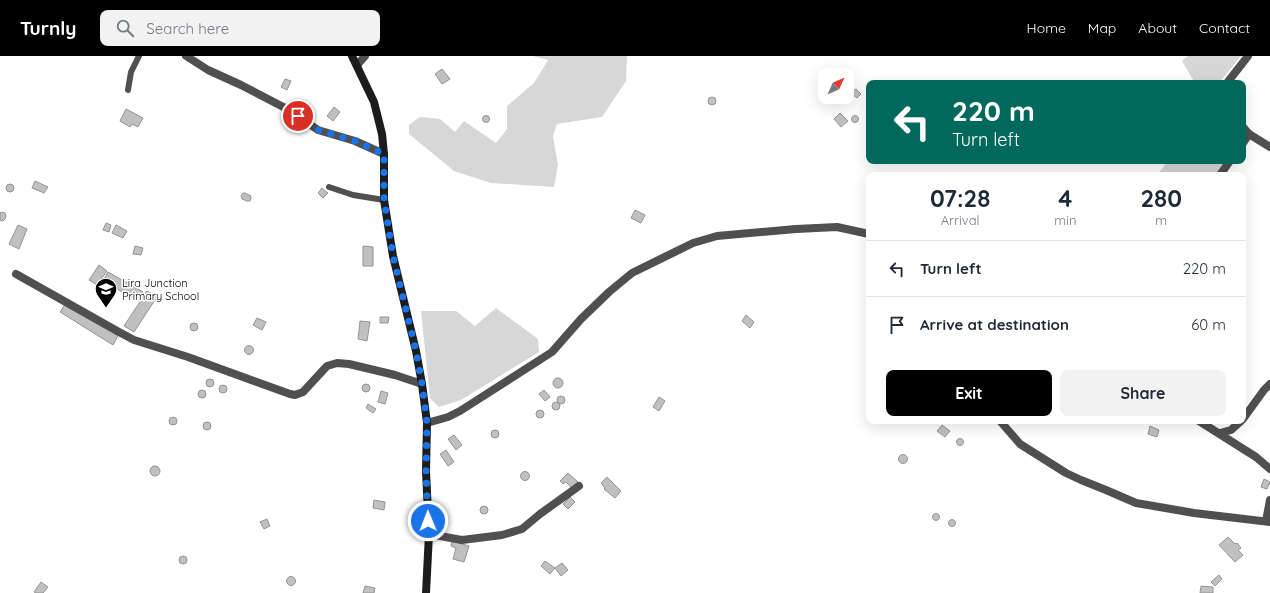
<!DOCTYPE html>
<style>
body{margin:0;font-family:Quicksand,sans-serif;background:#f2f2f3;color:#1f2937;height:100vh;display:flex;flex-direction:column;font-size:15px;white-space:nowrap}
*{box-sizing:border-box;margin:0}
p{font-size:13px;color:#747a83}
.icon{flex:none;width:22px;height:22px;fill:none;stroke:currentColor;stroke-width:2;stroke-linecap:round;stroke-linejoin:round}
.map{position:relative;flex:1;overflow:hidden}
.panel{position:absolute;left:866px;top:116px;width:380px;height:252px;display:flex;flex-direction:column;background:#fff;border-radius:8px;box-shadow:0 4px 16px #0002}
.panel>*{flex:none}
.banner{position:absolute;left:866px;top:24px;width:380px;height:84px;border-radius:8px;box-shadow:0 4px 16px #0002;background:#00695c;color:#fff;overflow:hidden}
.needle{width:26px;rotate:45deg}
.buttons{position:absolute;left:818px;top:12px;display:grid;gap:8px}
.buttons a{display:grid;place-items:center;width:36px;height:36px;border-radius:8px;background:#fff;box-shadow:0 4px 16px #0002;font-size:20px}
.pin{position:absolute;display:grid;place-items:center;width:34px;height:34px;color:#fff;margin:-17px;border:2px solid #fff;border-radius:50%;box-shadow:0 1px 4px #0007}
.me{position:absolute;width:44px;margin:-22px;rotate:359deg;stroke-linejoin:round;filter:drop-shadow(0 0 3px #0008)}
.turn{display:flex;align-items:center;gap:14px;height:84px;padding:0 20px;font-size:18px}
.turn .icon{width:52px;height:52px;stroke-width:2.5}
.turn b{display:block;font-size:28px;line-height:34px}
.eta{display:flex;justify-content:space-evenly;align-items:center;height:68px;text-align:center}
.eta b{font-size:24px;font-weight:800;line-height:28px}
.action{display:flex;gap:8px;margin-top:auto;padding:8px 20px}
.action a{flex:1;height:46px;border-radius:8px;background:#000;color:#fff;font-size:16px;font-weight:800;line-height:46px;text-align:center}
.action a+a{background:#f2f2f3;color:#1f2937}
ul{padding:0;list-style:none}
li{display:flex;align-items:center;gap:12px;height:56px;padding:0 20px;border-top:1px solid #e0e1e3}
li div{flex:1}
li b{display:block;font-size:15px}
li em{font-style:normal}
header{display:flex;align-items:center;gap:24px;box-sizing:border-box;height:56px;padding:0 20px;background:#000;color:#fff}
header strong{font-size:19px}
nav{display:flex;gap:22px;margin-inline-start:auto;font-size:14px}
.search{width:280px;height:36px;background:#f2f2f3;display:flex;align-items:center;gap:10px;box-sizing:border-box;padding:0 14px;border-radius:8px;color:#747a83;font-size:15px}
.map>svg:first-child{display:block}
</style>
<header>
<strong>Turnly</strong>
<div class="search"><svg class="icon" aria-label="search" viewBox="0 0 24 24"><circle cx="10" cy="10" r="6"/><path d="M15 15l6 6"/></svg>Search here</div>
<nav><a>Home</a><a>Map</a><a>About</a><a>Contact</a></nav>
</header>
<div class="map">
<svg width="1270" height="537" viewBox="0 0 1270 537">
<rect width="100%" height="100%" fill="#fff"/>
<g fill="#d7d7d7">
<path d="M 533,0 L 627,0 L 626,25 L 602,61 L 557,68 L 553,80 L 558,109 L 554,131 L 491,127 L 454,115 L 409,78 L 409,69 L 420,61 L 440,63 L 455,76 L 464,65 L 496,87 L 507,73 L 507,50 L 534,27 L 548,4 Z"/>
<path d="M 1188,0 L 1241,0 L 1219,27 L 1195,27 L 1182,5 Z"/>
<path d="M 1168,105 L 1226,105 L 1216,119 L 1157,119 Z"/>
<path d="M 496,252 L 538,283 L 539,296 L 461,344 L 439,351 L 430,342 L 421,255 L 456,255 L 475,270 Z"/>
</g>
<g fill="#c0c0c0" stroke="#949494">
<path d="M 442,13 L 450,23 L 442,28 L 435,18 Z"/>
<path d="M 285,23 L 291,25 L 287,34 L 281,31 Z"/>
<path d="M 856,33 L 861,38 L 857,42 L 851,37 Z"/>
<circle cx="712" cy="45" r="4"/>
<path d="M 334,51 L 340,56 L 333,65 L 327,60 Z"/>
<path d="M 126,53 L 143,62 L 138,71 L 132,68 L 130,71 L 120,65 Z"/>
<path d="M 840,57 L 848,65 L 841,71 L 834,63 Z"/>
<circle cx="855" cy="63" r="3.5"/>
<circle cx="486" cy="63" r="3.5"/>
<path d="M 35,125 L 48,131 L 44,137 L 32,132 Z"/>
<circle cx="10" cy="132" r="4"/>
<path d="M 322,132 L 328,137 L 323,142 L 318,137 Z"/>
<path d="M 243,137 L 245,137 L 251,140 L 251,142 L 250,145 L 247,145 L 242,143 L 241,140 Z"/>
<path d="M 635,154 L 645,159 L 641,167 L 631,162 Z"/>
<path d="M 1,156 L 5,157 L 6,160 L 5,163 L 3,165 L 0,164 L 0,157 Z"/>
<path d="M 106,167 L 111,169 L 109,176 L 103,174 Z"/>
<path d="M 18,169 L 27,173 L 19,193 L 9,188 Z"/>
<path d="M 116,169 L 127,175 L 123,182 L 112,177 Z"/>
<path d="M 135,190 L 143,192 L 141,199 L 133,198 Z"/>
<path d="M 363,190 L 373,191 L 373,210 L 363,210 Z"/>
<path d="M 99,209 L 107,215 L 97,229 L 89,224 Z"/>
<path d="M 108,216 L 143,236 L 138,245 L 103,225 Z"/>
<path d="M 147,235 L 157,241 L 134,276 L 124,270 Z"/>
<path d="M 66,247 L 118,280 L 113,289 L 60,256 Z"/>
<path d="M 746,259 L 754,266 L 750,272 L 742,265 Z"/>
<path d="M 380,261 L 389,261 L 388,267 L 380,267 Z"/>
<path d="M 257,262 L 266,266 L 262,274 L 253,269 Z"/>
<path d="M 360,265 L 370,266 L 367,285 L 358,283 Z"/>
<circle cx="194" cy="271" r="4"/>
<circle cx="249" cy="294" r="4.5"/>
<circle cx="558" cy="327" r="5"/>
<circle cx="210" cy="327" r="4"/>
<circle cx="366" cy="332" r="4"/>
<circle cx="223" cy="333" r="4"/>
<circle cx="202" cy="338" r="4"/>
<path d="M 544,334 L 550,341 L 545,345 L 539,338 Z"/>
<path d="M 381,335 L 388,337 L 385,348 L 378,346 Z"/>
<circle cx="561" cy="344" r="4"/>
<path d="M 659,341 L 665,345 L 659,355 L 653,351 Z"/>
<circle cx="556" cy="350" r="4"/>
<path d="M 368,348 L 376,353 L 373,357 L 366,352 Z"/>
<circle cx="540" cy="358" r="4"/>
<circle cx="173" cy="365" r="4"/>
<circle cx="207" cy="370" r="4"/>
<path d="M 942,369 L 950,375 L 945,381 L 937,375 Z"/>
<path d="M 1150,370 L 1159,374 L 1157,381 L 1148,378 Z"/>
<circle cx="495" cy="378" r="4"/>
<path d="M 454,379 L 462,389 L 456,394 L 448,383 Z"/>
<circle cx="960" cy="386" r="3.5"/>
<path d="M 446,394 L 454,406 L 448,410 L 440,398 Z"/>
<circle cx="903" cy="403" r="4.5"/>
<circle cx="155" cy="415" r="5"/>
<circle cx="525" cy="420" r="4.5"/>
<path d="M 568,417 L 578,426 L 572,432 L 566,426 L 563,428 L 560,425 Z"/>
<path d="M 607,421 L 621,435 L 615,442 L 604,433 L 605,432 L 601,427 Z"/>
<path d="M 1264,423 L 1270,426 L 1267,433 L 1261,431 Z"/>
<path d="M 570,441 L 575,446 L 568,453 L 563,448 Z"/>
<path d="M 374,444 L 385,446 L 384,454 L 373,452 Z"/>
<circle cx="484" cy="454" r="4"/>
<circle cx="936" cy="461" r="3.5"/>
<path d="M 267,463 L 270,470 L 264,473 L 260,466 Z"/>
<circle cx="952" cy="467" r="3.5"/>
<path d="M 1228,481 L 1235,488 L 1237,487 L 1241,492 L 1238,494 L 1243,499 L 1235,506 L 1219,489 Z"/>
<path d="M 452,485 L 469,490 L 464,506 L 453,503 L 456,492 L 451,490 Z"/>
<circle cx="183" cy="504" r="4"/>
<path d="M 545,505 L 555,512 L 550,518 L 541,510 Z"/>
<path d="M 562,507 L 568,514 L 561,520 L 555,512 Z"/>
<path d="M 1219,519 L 1222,523 L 1215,530 L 1211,526 Z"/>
<circle cx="291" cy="525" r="4.5"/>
<path d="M 41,526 L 48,531 L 43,537 L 36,537 L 34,536 Z"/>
<path d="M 365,530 L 375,532 L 374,537 L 363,537 Z"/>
<path d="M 1201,530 L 1213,531 L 1213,537 L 1200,537 Z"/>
</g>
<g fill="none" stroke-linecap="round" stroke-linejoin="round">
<g stroke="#505050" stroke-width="6">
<path d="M 128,34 L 131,16 L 139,0"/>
<path d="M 329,131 L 353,139 L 384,144"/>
</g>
<g stroke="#505050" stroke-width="8">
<path d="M 186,0 L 208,14 L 241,29 L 289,54 L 318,74 L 355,85 L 384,98"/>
<path d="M 357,9 L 365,0"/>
<path d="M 1227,27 L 1248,0"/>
<path d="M 1243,71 L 1249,78 L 1243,87"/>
<path d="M 1249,78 L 1270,91"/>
<path d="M 1220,119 L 1230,105"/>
<path d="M 16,218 L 119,276 L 134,284 L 188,301 L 290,338 L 295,339 L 303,336 L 327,310 L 337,307 L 349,308 L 395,319 L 422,328"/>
<path d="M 1243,363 L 1264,334 L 1270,328"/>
<path d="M 1000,365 L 1020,388 L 1066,417 L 1081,424 L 1106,434 L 1136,447 L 1194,457 L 1270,466"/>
<path d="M 1199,365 L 1256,401 L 1270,413"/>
<path d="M 427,367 L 448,361 L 460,355 L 552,296 L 581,263 L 609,236 L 632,217 L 693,187 L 717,180 L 796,173 L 837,171 L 869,178"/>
<path d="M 1220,377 L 1231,374 L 1241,365"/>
<path d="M 1266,465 L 1270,444"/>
<path d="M 429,478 L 462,484 L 502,479 L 522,473 L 540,458 L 579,430"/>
</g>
<path stroke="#1d1d1d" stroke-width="8" d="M 352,0 L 374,46 L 382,78 L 384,98 L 384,144 L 393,200 L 416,295 L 422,328 L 427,367 L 426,415 L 429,478 L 426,537"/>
</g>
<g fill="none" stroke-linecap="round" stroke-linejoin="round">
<path stroke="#1a73e8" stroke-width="7" stroke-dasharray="0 12.6" d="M 298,60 L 318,74 L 355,85 L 384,98 L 384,144 L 393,200 L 416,295 L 422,328 L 427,367 L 426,415 L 428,465"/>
</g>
<defs>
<g id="school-pin" transform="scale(1.15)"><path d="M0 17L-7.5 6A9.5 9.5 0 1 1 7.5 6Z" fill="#000" stroke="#fff"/><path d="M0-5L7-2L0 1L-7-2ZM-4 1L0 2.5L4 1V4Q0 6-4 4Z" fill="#fff"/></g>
</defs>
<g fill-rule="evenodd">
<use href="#school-pin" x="106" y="233"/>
</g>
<g text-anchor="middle" stroke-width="3" stroke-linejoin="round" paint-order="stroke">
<g font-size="11" fill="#000" stroke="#fff" text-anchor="start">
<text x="122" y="231">Lira Junction<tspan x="122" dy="13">Primary School</tspan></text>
</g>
</g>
</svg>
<div class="buttons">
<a><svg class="needle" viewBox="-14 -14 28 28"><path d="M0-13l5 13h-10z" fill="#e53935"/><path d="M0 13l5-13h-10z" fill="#747a83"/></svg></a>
</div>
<div class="pin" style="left:298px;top:60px;background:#d93025"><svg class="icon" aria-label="arrive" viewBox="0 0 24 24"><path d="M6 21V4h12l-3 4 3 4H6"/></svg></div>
<svg class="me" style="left:428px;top:465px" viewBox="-20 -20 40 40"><circle r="17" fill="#1a73e8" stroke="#fff" stroke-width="3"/><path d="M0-11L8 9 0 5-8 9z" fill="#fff"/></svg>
<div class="banner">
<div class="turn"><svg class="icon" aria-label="left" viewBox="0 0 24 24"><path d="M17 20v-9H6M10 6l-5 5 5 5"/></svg><div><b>220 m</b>Turn left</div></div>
</div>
<section class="panel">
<div class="eta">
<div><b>07:28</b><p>Arrival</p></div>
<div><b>4</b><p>min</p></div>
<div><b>280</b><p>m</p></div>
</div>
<ul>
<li><svg class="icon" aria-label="left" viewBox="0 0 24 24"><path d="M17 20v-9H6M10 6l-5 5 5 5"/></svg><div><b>Turn left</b></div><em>220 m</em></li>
<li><svg class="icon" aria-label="arrive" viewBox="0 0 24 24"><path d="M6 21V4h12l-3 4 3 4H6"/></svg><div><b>Arrive at destination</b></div><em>60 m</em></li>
</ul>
<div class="action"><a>Exit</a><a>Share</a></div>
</section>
</div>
